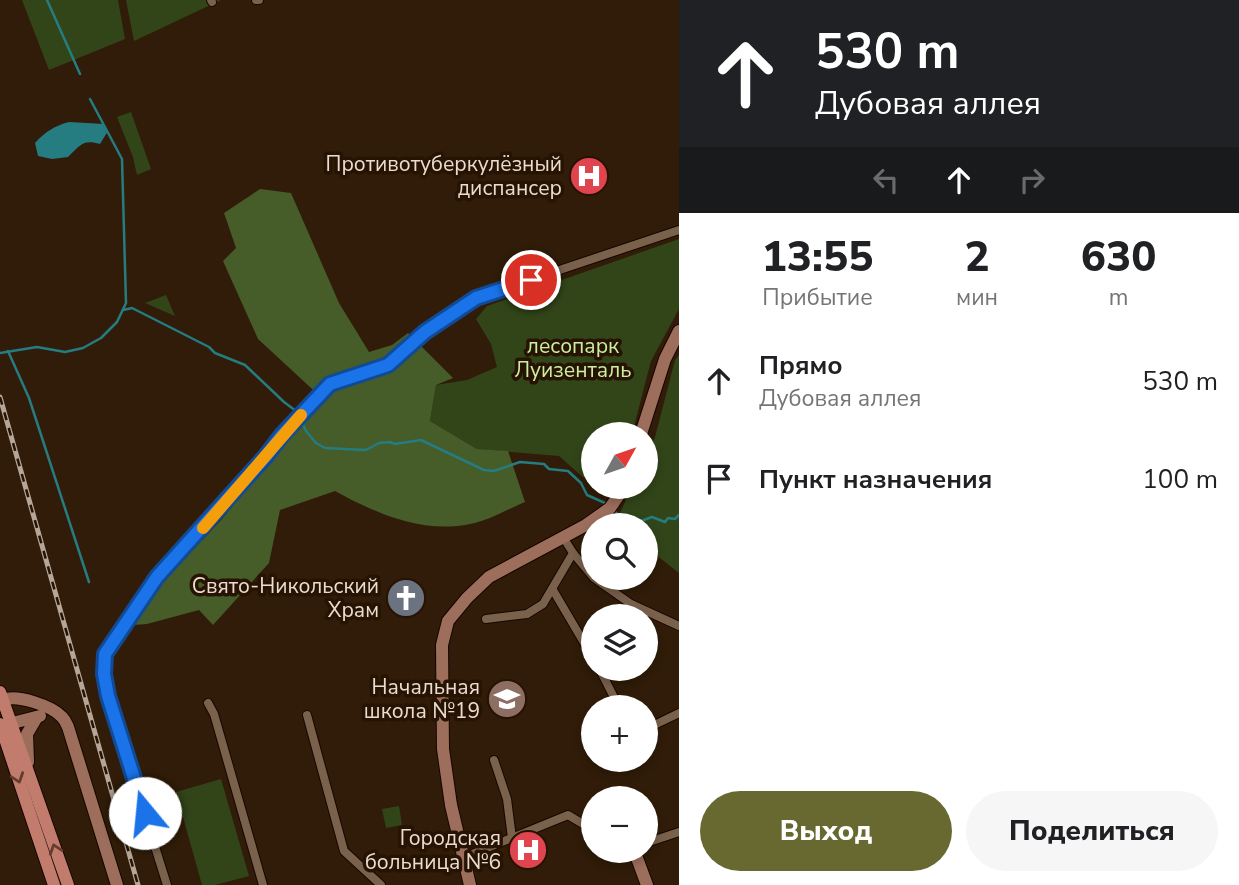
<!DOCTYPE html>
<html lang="ru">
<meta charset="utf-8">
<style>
body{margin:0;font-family:"Nunito Sans",sans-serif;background:#f6f6f6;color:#202124;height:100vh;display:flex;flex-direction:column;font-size:26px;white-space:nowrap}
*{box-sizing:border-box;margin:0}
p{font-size:23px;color:#757577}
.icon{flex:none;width:38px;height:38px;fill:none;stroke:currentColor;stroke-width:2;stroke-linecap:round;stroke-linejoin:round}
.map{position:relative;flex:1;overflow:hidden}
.sheet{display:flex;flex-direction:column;background:#fff;width:560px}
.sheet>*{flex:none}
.hud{background:#202124;color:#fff;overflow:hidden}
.needle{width:46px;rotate:50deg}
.fabs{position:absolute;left:581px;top:422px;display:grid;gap:14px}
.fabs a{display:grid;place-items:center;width:77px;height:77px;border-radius:50%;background:#fff;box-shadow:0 4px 10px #0003;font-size:35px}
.pin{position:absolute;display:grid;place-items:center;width:60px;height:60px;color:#fff;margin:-30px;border:4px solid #fff;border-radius:50%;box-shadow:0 2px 7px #0007}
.me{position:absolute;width:77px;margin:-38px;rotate:343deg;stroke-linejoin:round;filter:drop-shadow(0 0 5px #0008)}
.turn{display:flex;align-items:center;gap:24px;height:147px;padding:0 21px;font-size:32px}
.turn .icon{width:91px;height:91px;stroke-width:2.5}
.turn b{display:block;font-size:49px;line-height:60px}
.lanes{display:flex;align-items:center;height:66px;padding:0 21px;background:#0003;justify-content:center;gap:35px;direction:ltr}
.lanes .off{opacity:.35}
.eta{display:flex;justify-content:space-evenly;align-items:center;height:119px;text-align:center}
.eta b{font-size:42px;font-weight:800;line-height:49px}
.primary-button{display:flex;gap:14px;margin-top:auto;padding:14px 21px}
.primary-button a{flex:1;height:80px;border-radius:42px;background:#686831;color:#fff;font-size:28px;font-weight:800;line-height:80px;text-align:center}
.primary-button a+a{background:#f6f6f6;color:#202124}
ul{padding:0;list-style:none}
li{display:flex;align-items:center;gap:21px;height:98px;padding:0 21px}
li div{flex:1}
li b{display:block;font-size:26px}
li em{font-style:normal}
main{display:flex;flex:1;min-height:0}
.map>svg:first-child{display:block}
</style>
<main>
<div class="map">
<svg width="679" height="885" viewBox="0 0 679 885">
<rect width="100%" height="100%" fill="#301c08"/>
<g fill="#324519">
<path d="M 22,0 L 118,0 L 125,39 L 49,70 Z"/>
<path d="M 126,0 L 221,0 L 134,41 Z"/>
<path d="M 131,112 L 151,169 L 137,175 L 133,157 L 117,117 Z"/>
<path d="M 679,239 L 679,309 L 651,361 L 632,434 L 593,434 L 593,486 L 559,456 L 477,449 L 430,421 L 436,385 L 467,380 L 497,367 L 491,344 L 476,319 L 487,306 Z"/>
<path d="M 166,295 L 175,316 L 145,303 Z"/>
<path d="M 679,355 L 679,573 L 646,547 L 646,525 L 622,525 L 618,517 L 632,487 L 646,486 L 646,457 L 655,437 L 675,360 Z"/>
<path d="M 221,779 L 249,876 L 215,885 L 202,885 L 176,792 Z"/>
<path d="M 399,806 L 402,825 L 386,828 L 382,809 Z"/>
</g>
<path fill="#465c29" d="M 260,189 L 291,193 L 339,303 L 369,352 L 392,345 L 408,333 L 453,378 L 436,385 L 430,421 L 477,449 L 508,451 L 525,502 C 508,509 488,521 470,524 C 422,534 375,513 335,491 L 280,510 L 269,563 L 213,625 L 199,610 L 147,624 L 134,625 L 164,581 L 222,519 L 281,447 L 324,400 L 258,339 L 223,261 L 236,248 L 224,213 Z"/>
<path fill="#257c81" d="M 69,122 L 104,124 L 108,131 L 100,144 C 82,139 80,146 68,157 L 52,159 L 38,156 L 35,143 C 45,132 54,126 69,122 Z"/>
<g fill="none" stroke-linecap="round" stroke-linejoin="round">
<g stroke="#257c81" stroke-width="2.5">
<path d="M 47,0 L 80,74"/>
<path d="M 123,310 L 132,308 L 138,311 L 209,347 L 215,353 L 245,365 L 284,402 L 296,411 L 306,431 L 316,443 L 325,448 L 366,450 L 379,443 L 390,442 L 395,444 L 421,440 L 484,470 L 494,471 L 520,462 L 544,464 L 549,469 L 568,471 L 581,483 L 587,495 L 605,503"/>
<path d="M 8,351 L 29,398 L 89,582"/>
<path d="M 0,353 L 37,347 L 65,352 L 83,348 L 101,338 L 117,322 L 126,303 L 122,159 L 90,99"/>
<path d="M 614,511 L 630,525 L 652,517 L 665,522 L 668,518 L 675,519 L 679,515"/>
</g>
<g stroke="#170600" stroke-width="10">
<g id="street">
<path d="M 211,0 L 212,2"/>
<path d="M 256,0 L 259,0"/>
<path d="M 573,553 L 593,577"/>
<path d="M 594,578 L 631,604 L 679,626"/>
<path d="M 553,590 L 593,658"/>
<path d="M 486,619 L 527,614 L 543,604 L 573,553 L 563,537"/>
<path d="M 599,668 L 619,707"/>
<path d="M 208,703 L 214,714 L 263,885"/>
<path d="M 307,715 L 344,851 L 381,885"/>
<path d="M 646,729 L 679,713"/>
<path d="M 494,760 L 507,799 L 512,838"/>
<path d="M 646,843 L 679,832"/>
<path d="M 465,857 L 568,815 L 593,830"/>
<path d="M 167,885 L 108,697 L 104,674 L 105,654 L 146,593 L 266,456 L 282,435 L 330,384 L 388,365 L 425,332 L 476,298 L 679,230"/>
</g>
</g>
<g stroke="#170600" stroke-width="14">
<g id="secondary">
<path d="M 641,434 L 665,359 L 679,331"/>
<path d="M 3,700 C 17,694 52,706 62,717 C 65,720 66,723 68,727 L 117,885"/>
<path d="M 1,726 L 40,716"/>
<path d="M 28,762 L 27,734 L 37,717"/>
<path d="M 634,850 L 647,885"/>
<path d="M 470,885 L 451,805 L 443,749 L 442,645 L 448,621 L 467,598 L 489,577 L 586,525 L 610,508 L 625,486"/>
</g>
</g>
<g stroke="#170600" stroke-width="14">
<g id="primary">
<path d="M 0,692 L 68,885"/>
<path d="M 0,724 L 54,885"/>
</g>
</g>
<use href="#street" stroke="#79614c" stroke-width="8"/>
<use href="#secondary" stroke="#9d6e5c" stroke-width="12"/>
<use href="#primary" stroke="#c27c6d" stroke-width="12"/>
<g stroke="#b6a698" stroke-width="5">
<path id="rail" d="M 0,397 L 138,885"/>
</g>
<use href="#rail" stroke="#261302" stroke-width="2.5" stroke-dasharray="8" stroke-linecap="butt"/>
</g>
<defs><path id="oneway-chevron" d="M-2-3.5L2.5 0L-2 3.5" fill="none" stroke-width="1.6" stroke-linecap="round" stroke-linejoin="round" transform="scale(1.75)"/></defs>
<g stroke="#643d2d">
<use href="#oneway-chevron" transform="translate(18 778) rotate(71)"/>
<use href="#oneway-chevron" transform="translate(55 849) rotate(-109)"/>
</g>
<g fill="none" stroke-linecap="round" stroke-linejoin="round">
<g stroke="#114b97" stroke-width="18">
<path id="route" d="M 145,813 L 108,696 L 104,674 L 105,654 L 157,577 L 266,456 L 282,435 L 330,384 L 388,365 L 425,332 L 476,298 L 531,280"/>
</g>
<use href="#route" stroke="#1a73e8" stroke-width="12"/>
<path stroke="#f59e0b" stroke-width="12" d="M 203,528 L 301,415"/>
</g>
<defs>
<g id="hospital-disc" transform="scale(2.0125)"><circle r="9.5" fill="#e0444e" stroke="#261302"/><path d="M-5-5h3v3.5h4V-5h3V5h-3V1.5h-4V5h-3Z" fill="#fff"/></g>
<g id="church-disc" transform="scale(2.0125)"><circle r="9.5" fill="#6b7280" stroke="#261302"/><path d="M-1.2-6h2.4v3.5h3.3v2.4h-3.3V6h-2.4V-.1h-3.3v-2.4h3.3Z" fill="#fff"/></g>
<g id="school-disc" transform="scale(2.0125)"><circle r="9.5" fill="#8d6e63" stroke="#261302"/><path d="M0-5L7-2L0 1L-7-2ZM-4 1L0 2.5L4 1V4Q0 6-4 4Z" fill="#fff"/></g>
</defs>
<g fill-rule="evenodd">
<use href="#hospital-disc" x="589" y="176"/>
<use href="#church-disc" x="406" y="598"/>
<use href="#school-disc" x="507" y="699"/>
<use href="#hospital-disc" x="528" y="850"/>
</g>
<g text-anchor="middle" stroke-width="7" stroke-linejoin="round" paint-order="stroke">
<g font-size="21" fill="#ebdcd1" stroke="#261302" text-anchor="end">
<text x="562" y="171">Противотуберкулёзный<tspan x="562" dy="24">диспансер</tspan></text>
<text x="379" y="593">Свято-Никольский<tspan x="379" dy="24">Храм</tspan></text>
<text x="480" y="694">Начальная<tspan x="480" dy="24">школа №19</tspan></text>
<text x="501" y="845">Городская<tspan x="501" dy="24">больница №6</tspan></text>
</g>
<g font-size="21" fill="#caefa0" stroke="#261302">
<text x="573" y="353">лесопарк<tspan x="573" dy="24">Луизенталь</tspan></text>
</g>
</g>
</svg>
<div class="fabs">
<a><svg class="needle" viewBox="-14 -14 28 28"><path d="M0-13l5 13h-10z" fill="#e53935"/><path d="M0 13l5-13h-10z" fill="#757577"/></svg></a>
<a><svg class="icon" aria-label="search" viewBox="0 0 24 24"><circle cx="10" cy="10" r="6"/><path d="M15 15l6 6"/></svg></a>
<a><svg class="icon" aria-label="layers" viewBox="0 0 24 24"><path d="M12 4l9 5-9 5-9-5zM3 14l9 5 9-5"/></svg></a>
<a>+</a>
<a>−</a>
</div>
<div class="pin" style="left:531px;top:280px;background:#d93025"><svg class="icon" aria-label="arrive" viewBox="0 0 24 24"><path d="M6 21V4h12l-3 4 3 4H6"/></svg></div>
<svg class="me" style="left:145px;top:813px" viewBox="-20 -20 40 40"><circle r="19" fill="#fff"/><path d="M0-13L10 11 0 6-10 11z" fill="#1a73e8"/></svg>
</div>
<section class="sheet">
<div class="hud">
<div class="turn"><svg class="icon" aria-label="ahead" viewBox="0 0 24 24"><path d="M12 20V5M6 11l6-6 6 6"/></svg><div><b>530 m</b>Дубовая аллея</div></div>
<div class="lanes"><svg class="icon off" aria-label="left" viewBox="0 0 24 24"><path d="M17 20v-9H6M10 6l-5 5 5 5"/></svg><svg class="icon" aria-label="ahead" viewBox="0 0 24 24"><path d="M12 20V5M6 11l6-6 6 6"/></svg><svg class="icon off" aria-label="right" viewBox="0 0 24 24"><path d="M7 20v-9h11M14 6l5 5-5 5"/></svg></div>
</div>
<div class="eta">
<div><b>13:55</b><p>Прибытие</p></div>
<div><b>2</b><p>мин</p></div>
<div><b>630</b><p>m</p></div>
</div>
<ul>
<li><svg class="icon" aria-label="ahead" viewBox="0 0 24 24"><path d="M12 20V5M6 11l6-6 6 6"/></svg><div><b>Прямо</b><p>Дубовая аллея</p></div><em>530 m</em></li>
<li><svg class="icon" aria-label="arrive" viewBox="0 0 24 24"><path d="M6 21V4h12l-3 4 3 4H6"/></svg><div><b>Пункт назначения</b></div><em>100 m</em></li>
</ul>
<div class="primary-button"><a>Выход</a><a>Поделиться</a></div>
</section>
</main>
